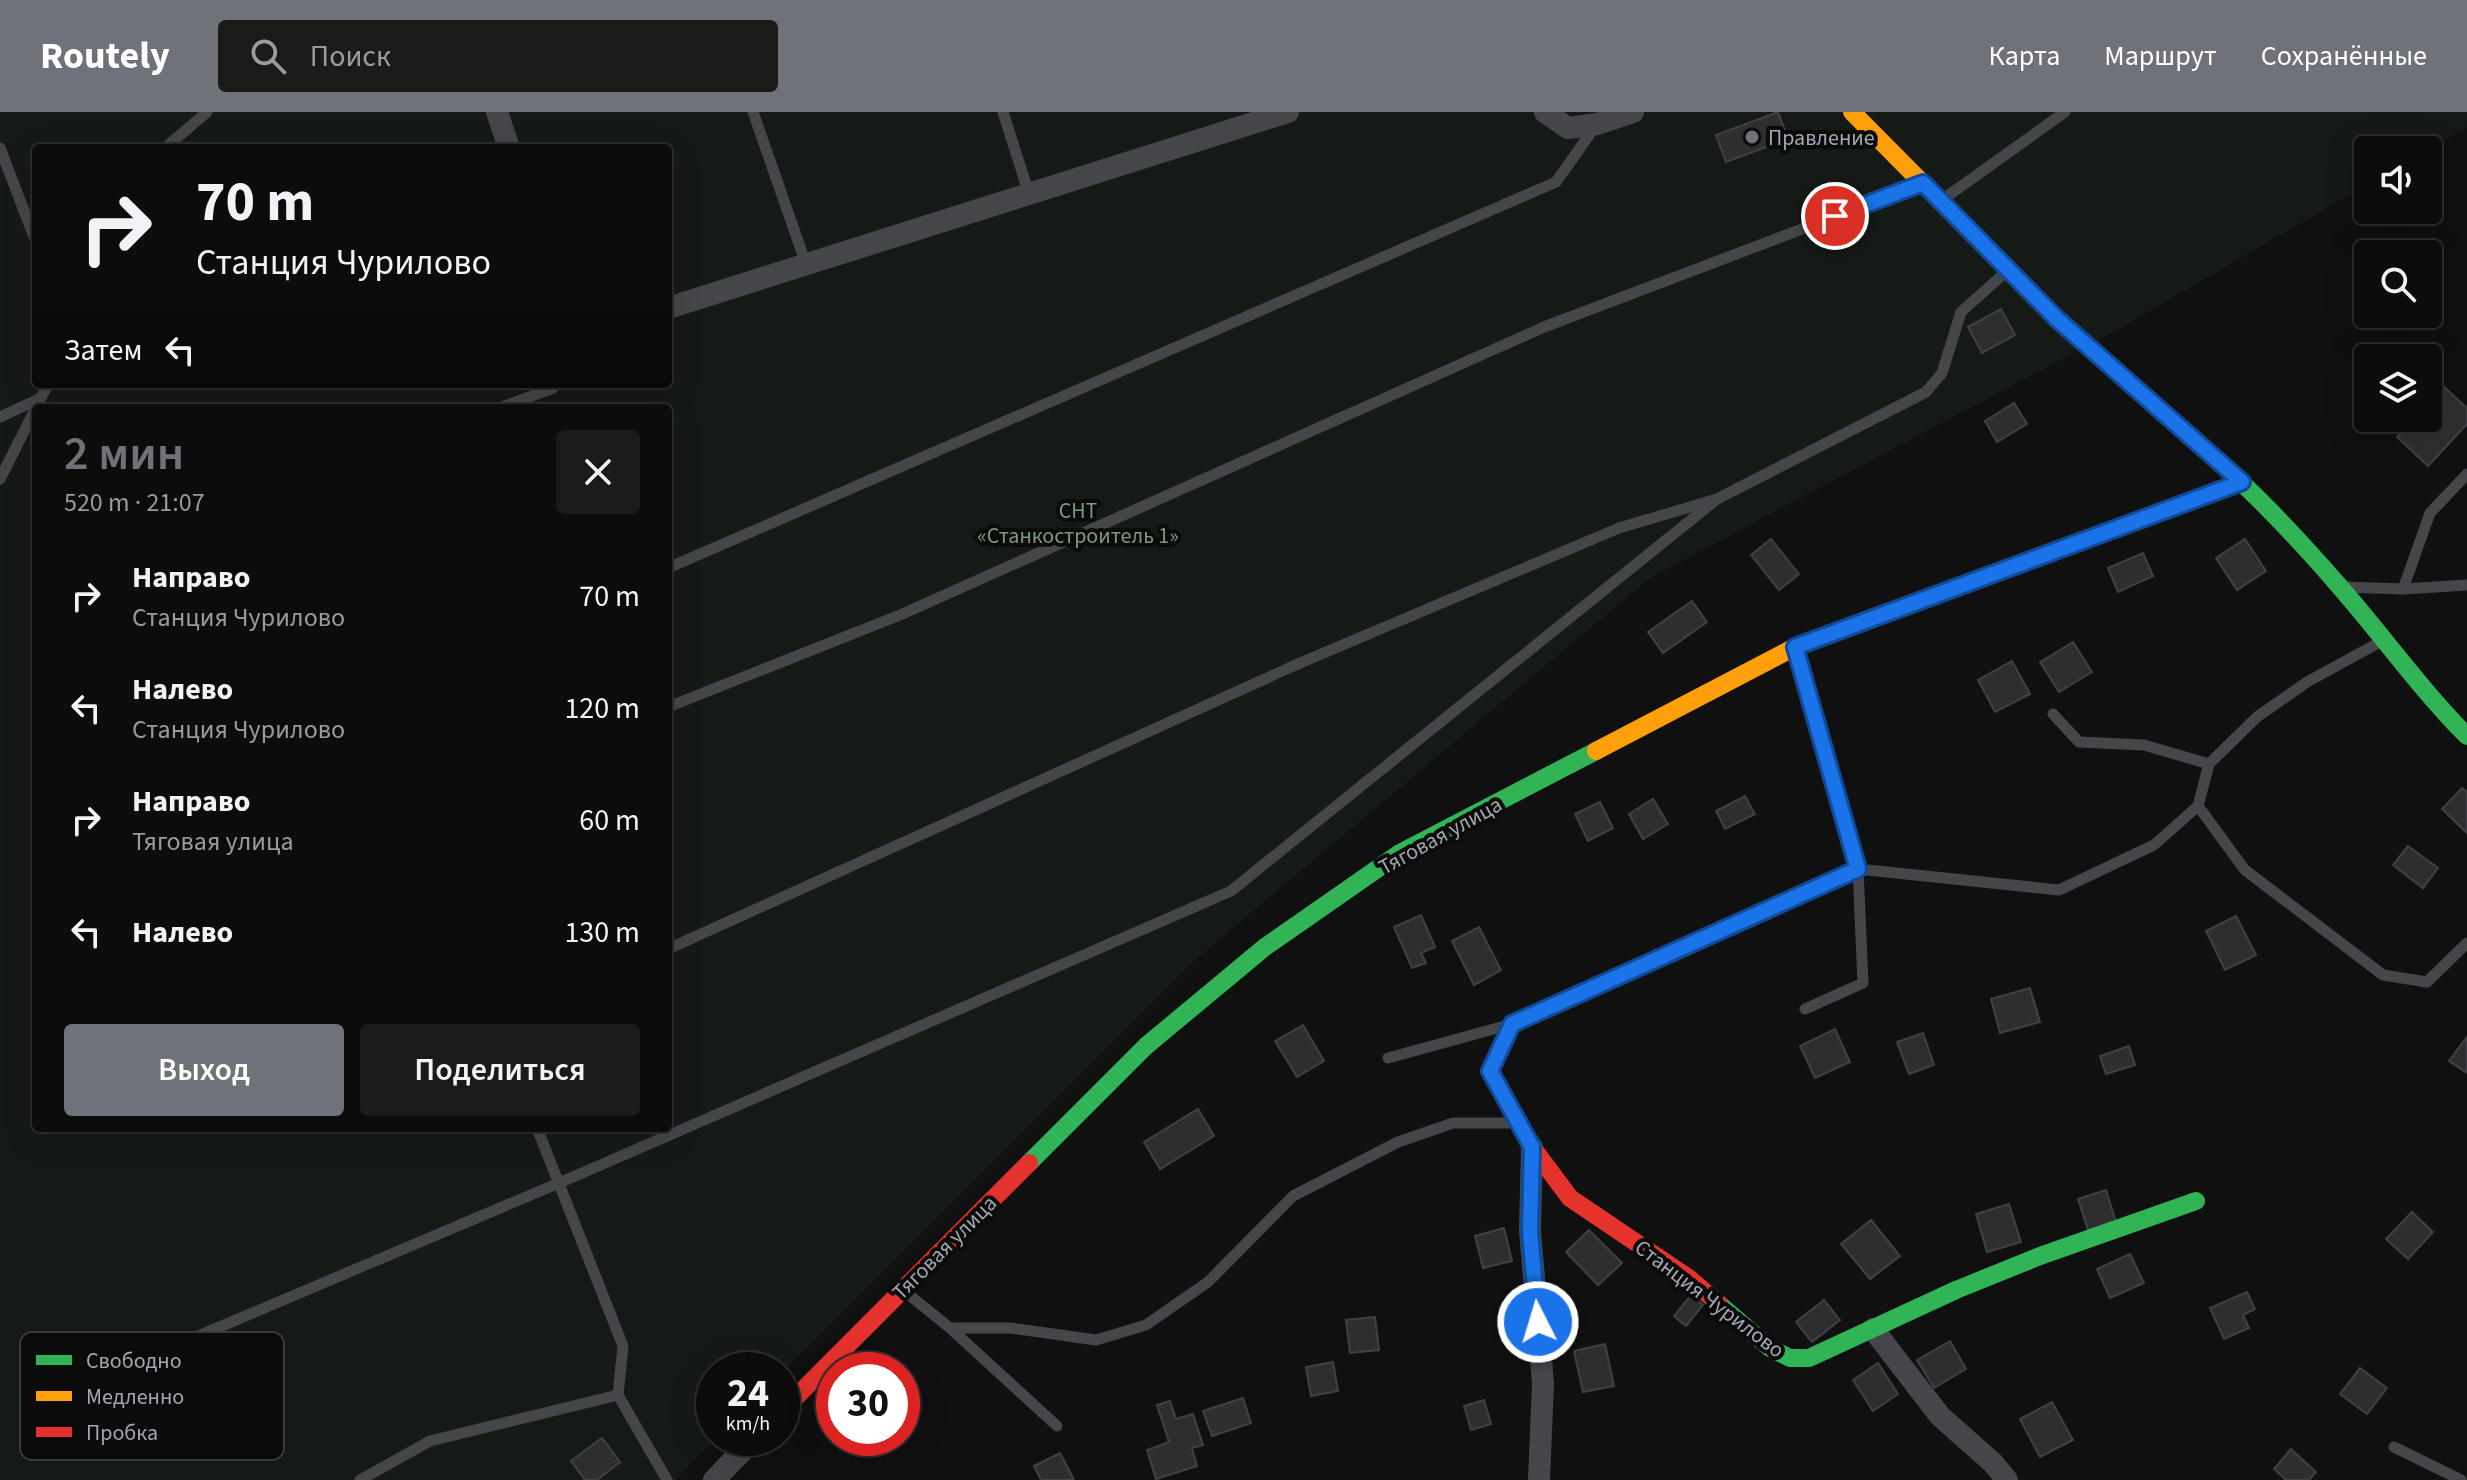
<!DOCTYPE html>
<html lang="ru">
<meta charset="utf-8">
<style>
body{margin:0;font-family:"Source Sans 3",sans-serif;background:#1a1a1b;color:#f1f3f6;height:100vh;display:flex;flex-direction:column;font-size:30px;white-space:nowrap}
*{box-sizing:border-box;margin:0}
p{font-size:26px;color:#9a9b9d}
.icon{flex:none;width:44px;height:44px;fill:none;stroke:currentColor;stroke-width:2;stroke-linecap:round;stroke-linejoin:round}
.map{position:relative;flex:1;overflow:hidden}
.panel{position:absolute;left:32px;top:292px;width:640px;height:728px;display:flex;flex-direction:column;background:#0c0c0d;border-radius:8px;box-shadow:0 8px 32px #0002,0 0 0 2px #2c2c2e}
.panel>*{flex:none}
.hud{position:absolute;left:32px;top:32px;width:640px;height:244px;border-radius:8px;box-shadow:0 8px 32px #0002,0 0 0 2px #2c2c2e;background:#0c0c0d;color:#f1f3f6;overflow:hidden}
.fabs{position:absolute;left:2354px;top:24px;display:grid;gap:16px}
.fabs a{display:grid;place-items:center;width:88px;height:88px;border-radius:8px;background:#0c0c0d;box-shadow:0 8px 32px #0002,0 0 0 2px #2c2c2e;font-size:40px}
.speed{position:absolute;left:696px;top:1240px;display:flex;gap:16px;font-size:40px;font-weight:700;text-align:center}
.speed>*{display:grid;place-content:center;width:104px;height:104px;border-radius:50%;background:#0c0c0d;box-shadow:0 8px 32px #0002,0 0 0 2px #2c2c2e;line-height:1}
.speed small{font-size:20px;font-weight:400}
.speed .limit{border:12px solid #d22;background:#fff;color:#111}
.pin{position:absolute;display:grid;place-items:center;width:68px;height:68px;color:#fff;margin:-34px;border:4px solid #fff;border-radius:50%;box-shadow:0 2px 8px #0007}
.me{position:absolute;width:88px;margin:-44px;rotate:355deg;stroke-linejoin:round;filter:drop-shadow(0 0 6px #0008)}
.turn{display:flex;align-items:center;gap:28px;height:168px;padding:0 32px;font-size:36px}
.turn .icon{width:104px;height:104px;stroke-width:2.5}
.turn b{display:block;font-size:56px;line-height:68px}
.then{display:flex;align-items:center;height:76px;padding:0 32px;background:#0003;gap:16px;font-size:30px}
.round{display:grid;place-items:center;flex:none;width:84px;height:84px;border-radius:8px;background:#1a1a1b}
.headline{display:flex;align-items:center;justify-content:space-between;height:136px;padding:0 32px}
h1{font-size:48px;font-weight:600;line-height:60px;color:#707279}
.primary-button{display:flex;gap:16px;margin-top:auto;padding:16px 32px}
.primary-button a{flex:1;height:92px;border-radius:8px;background:#707279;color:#fff;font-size:32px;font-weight:600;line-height:92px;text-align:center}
.primary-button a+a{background:#1a1a1b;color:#f1f3f6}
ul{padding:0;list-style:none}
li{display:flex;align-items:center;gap:24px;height:112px;padding:0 32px}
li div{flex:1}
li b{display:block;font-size:30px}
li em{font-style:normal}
header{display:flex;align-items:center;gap:48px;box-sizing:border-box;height:112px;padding:0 40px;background:#707279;color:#fff}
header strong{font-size:38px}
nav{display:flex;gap:44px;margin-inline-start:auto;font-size:28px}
.search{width:560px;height:72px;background:#1a1a1b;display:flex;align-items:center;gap:20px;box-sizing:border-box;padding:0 28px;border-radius:8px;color:#9a9b9d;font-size:30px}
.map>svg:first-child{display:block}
</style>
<header>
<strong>Routely</strong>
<div class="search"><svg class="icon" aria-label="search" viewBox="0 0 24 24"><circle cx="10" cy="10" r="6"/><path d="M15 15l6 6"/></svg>Поиск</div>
<nav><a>Карта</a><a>Маршрут</a><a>Сохранённые</a></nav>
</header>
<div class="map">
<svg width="2467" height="1368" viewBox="0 0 2467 1368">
<rect width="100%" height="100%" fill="#101011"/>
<path fill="#161a17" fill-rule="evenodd" d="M 0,0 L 2467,0 L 2467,15 L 2427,38 L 2368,38 L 2368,72 L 2117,218 L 1650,466 L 1195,848 L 782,1261 L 782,1258 L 714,1258 L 714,1326 L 717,1326 L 675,1368 L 0,1368 ZM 36,36 L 668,36 L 668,272 L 36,272 ZM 36,296 L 668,296 L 668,1016 L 36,1016 Z"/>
<g fill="#2e2e31" stroke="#404144" stroke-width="2">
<path d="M 1778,0 L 1788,27 L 1726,50 L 1716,23 Z"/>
<path d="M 2001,197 L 2015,223 L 1982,241 L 1968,215 Z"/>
<path d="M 2443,274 L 2467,296 L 2467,312 L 2428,354 L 2397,325 L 2414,306 L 2428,306 L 2428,291 Z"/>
<path d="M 2014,291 L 2027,312 L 1997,330 L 1985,309 Z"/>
<path d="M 1771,427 L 1799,462 L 1779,478 L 1751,443 Z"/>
<path d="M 2245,427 L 2266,459 L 2237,478 L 2216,446 Z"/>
<path d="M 2143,441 L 2153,464 L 2118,480 L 2108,456 Z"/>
<path d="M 1692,489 L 1707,510 L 1663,541 L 1648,520 Z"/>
<path d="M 2073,530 L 2092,560 L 2059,580 L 2040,550 Z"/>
<path d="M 2012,549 L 2030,582 L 1995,600 L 1978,568 Z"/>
<path d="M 2462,676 L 2467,680 L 2467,721 L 2442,697 Z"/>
<path d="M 1745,684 L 1755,702 L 1725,717 L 1716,699 Z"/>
<path d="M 1653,687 L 1668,712 L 1643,727 L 1629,702 Z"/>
<path d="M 1600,690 L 1613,716 L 1588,729 L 1575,702 Z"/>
<path d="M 2408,734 L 2438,756 L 2423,776 L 2393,753 Z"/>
<path d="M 1421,803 L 1435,835 L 1421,841 L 1426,851 L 1412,856 L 1394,815 Z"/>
<path d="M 2236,804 L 2256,843 L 2225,858 L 2206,819 Z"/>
<path d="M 1479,815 L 1501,858 L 1474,873 L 1452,829 Z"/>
<path d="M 2030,876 L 2040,910 L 2000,921 L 1991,887 Z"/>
<path d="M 1303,913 L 1324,949 L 1297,965 L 1275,929 Z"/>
<path d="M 1835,917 L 1850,950 L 1815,966 L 1800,934 Z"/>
<path d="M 1923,921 L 1934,953 L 1909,962 L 1897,930 Z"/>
<path d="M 2467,925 L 2467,961 L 2449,949 Z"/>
<path d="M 2129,934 L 2135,953 L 2106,962 L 2100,944 Z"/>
<path d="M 1198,997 L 1214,1024 L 1160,1057 L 1144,1030 Z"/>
<path d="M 2106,1078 L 2116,1110 L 2088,1118 L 2078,1087 Z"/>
<path d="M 2009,1092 L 2021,1130 L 1987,1140 L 1976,1102 Z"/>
<path d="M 2412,1100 L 2433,1120 L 2408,1147 L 2386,1127 Z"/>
<path d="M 1871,1108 L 1900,1144 L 1870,1167 L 1841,1132 Z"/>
<path d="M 1504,1116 L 1512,1149 L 1483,1156 L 1475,1124 Z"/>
<path d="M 1589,1118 L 1622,1151 L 1598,1173 L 1566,1140 Z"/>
<path d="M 2130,1142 L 2144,1171 L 2110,1186 L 2097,1157 Z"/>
<path d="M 2247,1180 L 2255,1197 L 2243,1203 L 2249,1216 L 2224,1227 L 2210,1196 Z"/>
<path d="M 1691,1183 L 1703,1193 L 1686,1214 L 1674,1204 Z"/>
<path d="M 1824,1188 L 1840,1208 L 1812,1230 L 1796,1210 Z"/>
<path d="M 1375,1205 L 1379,1238 L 1350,1241 L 1346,1208 Z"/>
<path d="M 1950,1229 L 1966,1257 L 1934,1276 L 1917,1248 Z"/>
<path d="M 1605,1232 L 1614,1274 L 1583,1280 L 1574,1239 Z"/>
<path d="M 1333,1250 L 1338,1279 L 1311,1284 L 1306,1255 Z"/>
<path d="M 1878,1251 L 1898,1282 L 1873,1299 L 1853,1268 Z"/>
<path d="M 2360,1256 L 2387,1276 L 2367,1302 L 2340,1282 Z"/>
<path d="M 1243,1286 L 1251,1311 L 1212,1324 L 1203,1299 Z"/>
<path d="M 1484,1288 L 1491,1312 L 1471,1318 L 1464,1294 Z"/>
<path d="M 1170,1289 L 1176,1307 L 1193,1302 L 1203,1333 L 1192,1336 L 1197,1354 L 1156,1367 L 1147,1338 L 1169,1330 L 1157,1293 Z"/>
<path d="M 2052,1290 L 2073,1328 L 2040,1345 L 2020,1307 Z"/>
<path d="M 602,1326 L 620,1350 L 597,1368 L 585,1368 L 571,1349 Z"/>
<path d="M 2291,1337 L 2316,1360 L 2309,1368 L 2286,1368 L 2274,1357 Z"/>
<path d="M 1060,1341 L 1074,1368 L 1041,1368 L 1034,1354 Z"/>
</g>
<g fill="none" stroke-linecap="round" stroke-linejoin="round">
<g stroke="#45464a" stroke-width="11">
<path d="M 753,0 L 806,152"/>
<path d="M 1003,0 L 1029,82"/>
<path d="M 0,36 L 36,130"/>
<path d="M 165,36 L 207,0"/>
<path d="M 1942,88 L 2065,0"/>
<path d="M 500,296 L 553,276 L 555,272"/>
<path d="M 0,305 L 41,286"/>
<path d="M 0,367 L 48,272"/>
<path d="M 668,456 L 1556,70 L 1597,12"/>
<path d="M 2345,475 L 2403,477 L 2467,473"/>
<path d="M 2403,477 L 2430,401 L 2467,362"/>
<path d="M 1796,538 L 1858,757 L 2059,778 L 2154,733 L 2198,694 L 2209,652 L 2257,605 L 2307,570 L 2382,529"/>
<path d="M 668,595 L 900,503 L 1544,215 L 1918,73"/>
<path d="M 2053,602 L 2079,630 L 2144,633 L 2209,652"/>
<path d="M 2198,694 L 2245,758 L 2383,863 L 2427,870 L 2467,831"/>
<path d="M 668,837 L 1300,551 L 1619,416 L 1717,387 L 1926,280 L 1942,261 L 1961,200 L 2008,158"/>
<path d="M 1388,946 L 1512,912"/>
<path d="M 537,1016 L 623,1234 L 618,1283 L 667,1368"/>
<path d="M 1532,1035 L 1490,959 L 1512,912 L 1858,757 L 1863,871 L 1805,897"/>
<path d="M 903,1178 L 950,1216 L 1011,1216 L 1096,1228 L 1146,1213 L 1208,1170 L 1293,1084 L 1398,1030 L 1453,1011 L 1520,1011"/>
<path d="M 950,1216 L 1057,1314"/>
<path d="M 111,1261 L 559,1071 L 1231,779 L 1717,387"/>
<path d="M 2394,1335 L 2461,1368"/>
<path d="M 360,1368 L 430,1329 L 618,1283"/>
</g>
<g stroke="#45464a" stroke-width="22">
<path d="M 497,0 L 509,36"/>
<path d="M 1545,0 L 1568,16 L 1597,12 L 1633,0"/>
<path d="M 668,196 L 1288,0"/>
<path d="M 1532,1035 L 1530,1119 L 1543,1271 L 1539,1368"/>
<path d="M 1873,1217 L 1940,1304 L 1993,1351 L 2007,1368"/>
<path d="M 714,1368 L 755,1326"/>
</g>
<g stroke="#30b455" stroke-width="18">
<path d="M 2217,348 C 2261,387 2302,431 2340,475 C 2383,524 2421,578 2467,624"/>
<path d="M 1829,522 L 2242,370"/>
<path d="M 1029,1051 L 1146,934 L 1265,835 L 1400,741 L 1596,639"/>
<path d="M 1719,1192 L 1770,1236 L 1790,1246 L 1809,1246 L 1956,1178 L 2040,1144 L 2196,1089"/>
</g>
<g stroke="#ff9f0a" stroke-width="18">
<path d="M 1852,0 L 2057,207 L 2217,348"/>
<path d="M 1596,639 L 1795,535 L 1829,522"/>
</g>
<g stroke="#e5322d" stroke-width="18">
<path d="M 1532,1035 L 1570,1086 L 1690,1167 L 1719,1192"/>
<path d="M 782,1299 L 1029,1051"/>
</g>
</g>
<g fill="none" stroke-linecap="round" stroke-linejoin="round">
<g stroke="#114b97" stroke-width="20">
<path id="route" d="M 1538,1210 L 1530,1119 L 1532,1035 L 1490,959 L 1512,912 L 1858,757 L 1795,535 L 2242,370 L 2057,207 L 1923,71 L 1835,104"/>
</g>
<use href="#route" stroke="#1a73e8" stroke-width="14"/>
</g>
<circle fill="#707279" stroke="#0b0b0c" stroke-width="3" cx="1752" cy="25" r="8"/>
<g text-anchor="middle" stroke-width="8" stroke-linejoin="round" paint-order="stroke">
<g font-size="22" fill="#a3a7b1" stroke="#0b0b0c" text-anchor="start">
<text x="1768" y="33">Правление</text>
</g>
<g font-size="22" fill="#7b9a7e" stroke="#0b0b0c">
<text x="1078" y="406">СНТ<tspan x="1078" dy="25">«Станкостроитель 1»</tspan></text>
</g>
<g font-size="22" fill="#a3a7b1" stroke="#0b0b0c">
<text transform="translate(1440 723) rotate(-29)" y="8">Тяговая улица</text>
<text transform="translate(944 1135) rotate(-45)" y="8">Тяговая улица</text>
<text transform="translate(1710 1186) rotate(37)" y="8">Станция Чурилово</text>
</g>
</g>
<rect x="20" y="1220" width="264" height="128" rx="12" fill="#0b0b0c" stroke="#393a3e" stroke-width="2"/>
<rect x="36" y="1243" width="36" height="10" fill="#30b455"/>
<rect x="36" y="1279" width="36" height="10" fill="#ff9f0a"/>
<rect x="36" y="1315" width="36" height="10" fill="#e5322d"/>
<g font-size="22" fill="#a3a7b1">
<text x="86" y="1256">Свободно</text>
<text x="86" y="1292">Медленно</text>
<text x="86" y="1328">Пробка</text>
</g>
</svg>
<div class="fabs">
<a><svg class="icon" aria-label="sound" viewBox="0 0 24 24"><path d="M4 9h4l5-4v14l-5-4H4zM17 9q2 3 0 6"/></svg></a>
<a><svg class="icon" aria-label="search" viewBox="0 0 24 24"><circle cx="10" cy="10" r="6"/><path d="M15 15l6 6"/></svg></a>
<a><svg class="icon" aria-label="layers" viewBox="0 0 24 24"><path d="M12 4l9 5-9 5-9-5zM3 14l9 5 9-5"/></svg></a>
</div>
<div class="speed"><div>24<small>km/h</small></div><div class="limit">30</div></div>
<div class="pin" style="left:1835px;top:104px;background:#d93025"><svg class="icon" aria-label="arrive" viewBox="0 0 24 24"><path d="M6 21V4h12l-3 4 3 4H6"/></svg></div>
<svg class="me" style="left:1538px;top:1210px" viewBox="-20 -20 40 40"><circle r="17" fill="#1a73e8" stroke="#fff" stroke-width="3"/><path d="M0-11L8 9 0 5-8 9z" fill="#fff"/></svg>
<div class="hud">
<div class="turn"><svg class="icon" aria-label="right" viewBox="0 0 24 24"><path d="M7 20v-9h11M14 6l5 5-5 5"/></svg><div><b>70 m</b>Станция Чурилово</div></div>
<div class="then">Затем<svg class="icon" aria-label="left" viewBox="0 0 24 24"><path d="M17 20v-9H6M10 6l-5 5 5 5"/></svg></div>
</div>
<section class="panel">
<div class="headline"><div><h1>2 мин</h1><p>520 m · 21:07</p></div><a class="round"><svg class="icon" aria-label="close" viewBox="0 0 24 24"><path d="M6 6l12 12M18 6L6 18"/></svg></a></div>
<ul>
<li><svg class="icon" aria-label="right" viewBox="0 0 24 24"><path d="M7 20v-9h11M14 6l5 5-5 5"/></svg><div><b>Направо</b><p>Станция Чурилово</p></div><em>70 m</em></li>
<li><svg class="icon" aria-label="left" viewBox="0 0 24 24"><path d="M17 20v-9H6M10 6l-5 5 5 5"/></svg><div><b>Налево</b><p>Станция Чурилово</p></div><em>120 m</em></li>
<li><svg class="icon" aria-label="right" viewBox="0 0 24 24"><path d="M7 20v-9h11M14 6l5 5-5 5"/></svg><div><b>Направо</b><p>Тяговая улица</p></div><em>60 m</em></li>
<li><svg class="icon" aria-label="left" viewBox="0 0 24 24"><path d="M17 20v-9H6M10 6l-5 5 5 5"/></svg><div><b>Налево</b></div><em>130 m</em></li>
</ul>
<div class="primary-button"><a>Выход</a><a>Поделиться</a></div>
</section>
</div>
